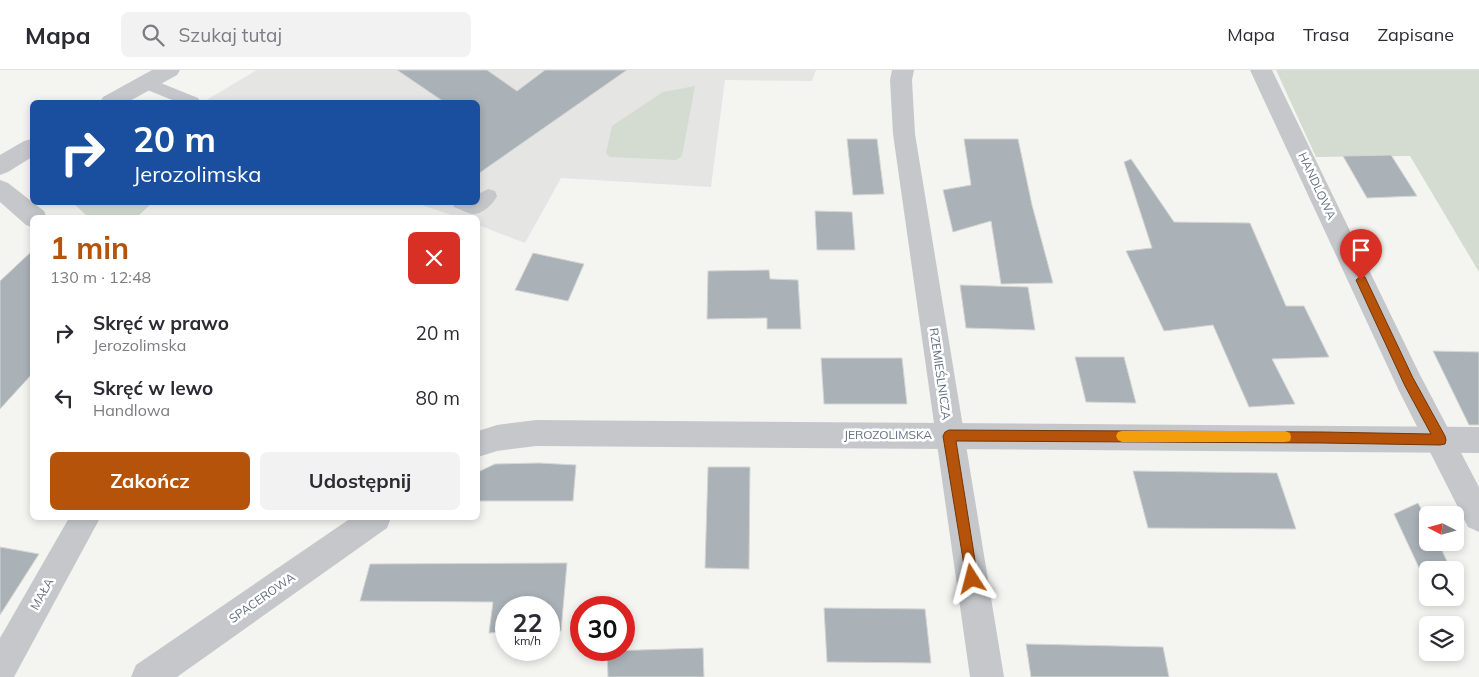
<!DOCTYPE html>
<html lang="pl">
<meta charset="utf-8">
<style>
body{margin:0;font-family:Mulish,sans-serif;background:#f2f2f3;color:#2b2b33;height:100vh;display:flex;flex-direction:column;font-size:19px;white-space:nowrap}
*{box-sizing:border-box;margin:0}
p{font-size:16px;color:#7c7c81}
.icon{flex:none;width:28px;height:28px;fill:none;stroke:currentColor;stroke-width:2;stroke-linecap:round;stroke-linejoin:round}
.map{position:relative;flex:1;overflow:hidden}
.side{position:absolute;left:30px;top:145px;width:450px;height:305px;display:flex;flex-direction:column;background:#fff;border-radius:8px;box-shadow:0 2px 8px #0003}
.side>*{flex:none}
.hud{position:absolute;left:30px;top:30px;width:450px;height:105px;border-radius:8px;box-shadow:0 2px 8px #0003;background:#1a4fa0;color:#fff;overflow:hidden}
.needle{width:32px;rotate:276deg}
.fabs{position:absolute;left:1419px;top:436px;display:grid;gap:10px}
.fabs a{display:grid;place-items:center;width:45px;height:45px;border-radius:8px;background:#fff;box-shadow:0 2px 8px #0003;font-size:25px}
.speed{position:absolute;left:495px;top:526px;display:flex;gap:10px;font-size:25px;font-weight:700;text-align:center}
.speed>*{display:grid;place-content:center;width:65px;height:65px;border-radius:50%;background:#fff;box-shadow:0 2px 8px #0003;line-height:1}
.speed small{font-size:12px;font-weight:400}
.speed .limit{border:8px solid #d22;background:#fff;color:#111}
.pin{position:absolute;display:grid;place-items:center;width:42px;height:42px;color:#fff;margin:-51px -21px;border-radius:50% 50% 50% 0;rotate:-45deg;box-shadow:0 0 5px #0007}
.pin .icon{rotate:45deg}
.me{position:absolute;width:55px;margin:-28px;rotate:351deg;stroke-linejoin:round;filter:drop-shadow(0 0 4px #0008)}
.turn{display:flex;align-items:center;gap:18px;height:105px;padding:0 20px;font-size:22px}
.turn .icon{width:65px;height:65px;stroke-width:2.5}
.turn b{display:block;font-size:35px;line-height:42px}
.round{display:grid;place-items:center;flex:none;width:52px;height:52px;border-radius:8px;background:#f2f2f3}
.overview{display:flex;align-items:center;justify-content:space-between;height:85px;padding:0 20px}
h1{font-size:30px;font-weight:700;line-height:38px;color:#b45309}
.cta{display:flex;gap:10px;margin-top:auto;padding:10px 20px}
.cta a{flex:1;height:58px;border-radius:8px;background:#b45309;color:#fff;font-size:20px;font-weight:700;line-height:58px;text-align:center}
.cta a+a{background:#f2f2f3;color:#2b2b33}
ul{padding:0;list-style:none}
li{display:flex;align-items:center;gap:15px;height:65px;padding:0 20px}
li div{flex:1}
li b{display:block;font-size:19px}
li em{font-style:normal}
header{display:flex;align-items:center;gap:30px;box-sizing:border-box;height:70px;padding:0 25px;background:#fff;border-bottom:1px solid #e1e1e2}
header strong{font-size:24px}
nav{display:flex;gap:28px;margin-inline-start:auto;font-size:18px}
.search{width:350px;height:45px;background:#f2f2f3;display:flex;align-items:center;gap:12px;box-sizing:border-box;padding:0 18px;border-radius:8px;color:#7c7c81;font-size:19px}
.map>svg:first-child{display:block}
</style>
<header>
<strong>Mapa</strong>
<div class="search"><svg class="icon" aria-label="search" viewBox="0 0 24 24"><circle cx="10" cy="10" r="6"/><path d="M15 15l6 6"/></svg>Szukaj tutaj</div>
<nav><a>Mapa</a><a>Trasa</a><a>Zapisane</a></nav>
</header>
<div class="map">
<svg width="1479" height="607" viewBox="0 0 1479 607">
<rect width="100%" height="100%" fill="#f4f5f1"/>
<path fill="#e5e6e4" d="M 257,0 L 816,0 L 812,11 L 725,10 L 711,117 L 561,108 L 525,173 L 478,155 L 478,148 L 457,147 L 416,133 L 478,132 L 478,32 L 203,32 Z"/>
<g fill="#d4dcd2">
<path d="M 1276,0 L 1479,0 L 1479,202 L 1410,86 L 1316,87 Z"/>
<path d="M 695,16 L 682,86 L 676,90 L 610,87 L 606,83 L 612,56 L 663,22 Z"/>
<path d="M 73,133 L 152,133 L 136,148 L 88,147 Z"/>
</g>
<g fill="#aab1b7" stroke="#d5d6d3">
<path d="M 397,0 L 487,0 L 517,21 L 545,0 L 627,0 L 478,104 L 478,32 L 444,32 Z"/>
<path d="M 847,69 L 877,69 L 884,124 L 853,125 Z"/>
<path d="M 964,69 L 1018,69 L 1032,135 L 1053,213 L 1001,214 L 991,151 L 953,162 L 943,120 L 971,115 Z"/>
<path d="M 1391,85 L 1417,126 L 1367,128 L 1343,86 Z"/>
<path d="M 1131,89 L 1174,152 L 1250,153 L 1286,236 L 1304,236 L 1329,287 L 1272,289 L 1295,334 L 1249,337 L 1213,255 L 1164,261 L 1126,181 L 1152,178 L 1124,92 Z"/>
<path d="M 815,141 L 852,142 L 855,180 L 817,180 Z"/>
<path d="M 32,181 L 32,304 L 0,339 L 0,211 Z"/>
<path d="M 533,183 L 584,194 L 568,231 L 515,220 Z"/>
<path d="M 769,200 L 770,209 L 798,210 L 801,259 L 767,259 L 767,248 L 707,249 L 708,201 Z"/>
<path d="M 960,215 L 1028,217 L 1035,260 L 966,258 Z"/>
<path d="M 1433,281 L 1479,282 L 1479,355 L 1469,355 Z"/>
<path d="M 1075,287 L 1124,287 L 1136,333 L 1086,332 Z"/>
<path d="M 821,288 L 902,288 L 907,334 L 824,334 Z"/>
<path d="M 539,393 L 576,395 L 573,431 L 478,431 L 478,402 L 495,394 Z"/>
<path d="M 708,397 L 750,397 L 749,499 L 705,498 Z"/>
<path d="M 1133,401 L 1277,403 L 1296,459 L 1148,458 Z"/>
<path d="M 1418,433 L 1428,452 L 1428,472 L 1438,472 L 1451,500 L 1428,500 L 1428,517 L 1394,444 Z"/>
<path d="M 0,477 L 39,484 L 0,545 Z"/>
<path d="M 567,493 L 561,561 L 549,561 L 549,538 L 506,538 L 506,562 L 489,563 L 493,532 L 360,531 L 370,494 Z"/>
<path d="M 824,538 L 925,539 L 931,593 L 827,592 Z"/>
<path d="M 1026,574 L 1163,577 L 1169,607 L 1031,607 Z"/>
<path d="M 703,578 L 704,607 L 608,607 L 607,581 Z"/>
</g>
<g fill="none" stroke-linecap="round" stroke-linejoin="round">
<g fill="#c5c7cb" fill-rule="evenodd">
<path d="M 146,7 L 198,28 L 201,32 L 177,32 L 140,17 L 138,13 L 140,9 Z"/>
<path d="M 488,119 L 495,121 L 497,126 C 494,133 483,144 474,144 C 468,144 460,139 454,137 L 452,132 L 478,132 L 478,124 Z"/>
</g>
<g fill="#c5c7cb" fill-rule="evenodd">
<path d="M 152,0 L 180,0 L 177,5 L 128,32 L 100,32 L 103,27 Z"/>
<path d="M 892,0 L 914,0 L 912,10 L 915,64 L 1004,607 L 970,607 L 893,64 L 890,10 Z"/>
<path d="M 1250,0 L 1272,0 L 1419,303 L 1479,417 L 1479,462 L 1468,457 L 1399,321 Z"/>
<path d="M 32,69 L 32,87 L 8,102 L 0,105 L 0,85 L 24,71 Z"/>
<path d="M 0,110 L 8,113 L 44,141 L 47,148 L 32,148 L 32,157 L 26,155 L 0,132 Z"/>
<path d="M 69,448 L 100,448 L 14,607 L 0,607 L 0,568 Z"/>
</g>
<g fill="#c5c7cb" fill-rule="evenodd">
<path d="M 536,350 L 1479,357 L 1479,383 L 536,376 L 497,381 L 478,387 L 478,361 L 497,355 Z"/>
<path d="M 351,448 L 391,448 L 387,458 L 177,607 L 131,607 L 136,595 Z"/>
</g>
</g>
<path fill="#b45309" stroke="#753606" d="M 1361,206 L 1365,207 L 1413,308 L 1445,366 L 1446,370 L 1445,374 L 1440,375 L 1322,373 L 956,371 L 978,509 L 976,514 L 972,515 L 967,514 L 943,366 L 945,362 L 949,360 L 1322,362 L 1431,364 L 1405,316 L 1356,210 Z"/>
<path fill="#f59e0b" d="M 1122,361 L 1285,361 L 1290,363 L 1291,367 L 1290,371 L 1285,372 L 1122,372 L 1118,370 L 1116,366 L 1118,362 Z"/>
<g text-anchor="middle" stroke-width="5" stroke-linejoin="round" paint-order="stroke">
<g font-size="12" fill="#637182" stroke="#fff">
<text transform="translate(1317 116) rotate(65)" y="4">HANDLOWA</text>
<text transform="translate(940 304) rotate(82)" y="4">RZEMIEŚLNICZA</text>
<text x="888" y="369">JEROZOLIMSKA</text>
<text transform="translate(42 524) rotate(-61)" y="4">MAŁA</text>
<text transform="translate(262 528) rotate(-35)" y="4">SPACEROWA</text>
</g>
</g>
</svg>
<div class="fabs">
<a><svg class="needle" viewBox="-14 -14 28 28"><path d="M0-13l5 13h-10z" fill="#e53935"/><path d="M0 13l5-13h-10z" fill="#7c7c81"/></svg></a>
<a><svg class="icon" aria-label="search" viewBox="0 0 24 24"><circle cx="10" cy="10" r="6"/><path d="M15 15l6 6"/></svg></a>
<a><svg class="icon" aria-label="layers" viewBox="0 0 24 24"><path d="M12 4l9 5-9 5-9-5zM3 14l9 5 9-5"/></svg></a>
</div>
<div class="speed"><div>22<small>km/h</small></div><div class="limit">30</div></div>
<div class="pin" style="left:1361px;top:210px;background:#d93025"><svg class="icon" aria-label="arrive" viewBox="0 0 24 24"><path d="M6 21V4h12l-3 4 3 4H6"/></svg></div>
<svg class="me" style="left:972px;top:509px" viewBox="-20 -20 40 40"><path d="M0-17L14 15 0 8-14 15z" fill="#b45309" stroke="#fff" stroke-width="4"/></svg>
<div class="hud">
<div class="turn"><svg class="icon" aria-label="right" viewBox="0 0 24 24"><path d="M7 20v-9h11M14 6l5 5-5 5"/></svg><div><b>20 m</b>Jerozolimska</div></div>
</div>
<section class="side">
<div class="overview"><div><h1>1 min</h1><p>130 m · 12:48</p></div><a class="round" style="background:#d93025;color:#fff"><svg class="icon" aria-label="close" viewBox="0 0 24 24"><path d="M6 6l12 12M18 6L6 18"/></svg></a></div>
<ul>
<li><svg class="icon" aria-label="right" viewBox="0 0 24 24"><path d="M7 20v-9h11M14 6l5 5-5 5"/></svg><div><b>Skręć w prawo</b><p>Jerozolimska</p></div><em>20 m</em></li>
<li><svg class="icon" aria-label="left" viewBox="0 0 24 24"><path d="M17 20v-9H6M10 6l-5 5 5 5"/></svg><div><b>Skręć w lewo</b><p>Handlowa</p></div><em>80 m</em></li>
</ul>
<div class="cta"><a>Zakończ</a><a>Udostępnij</a></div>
</section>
</div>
